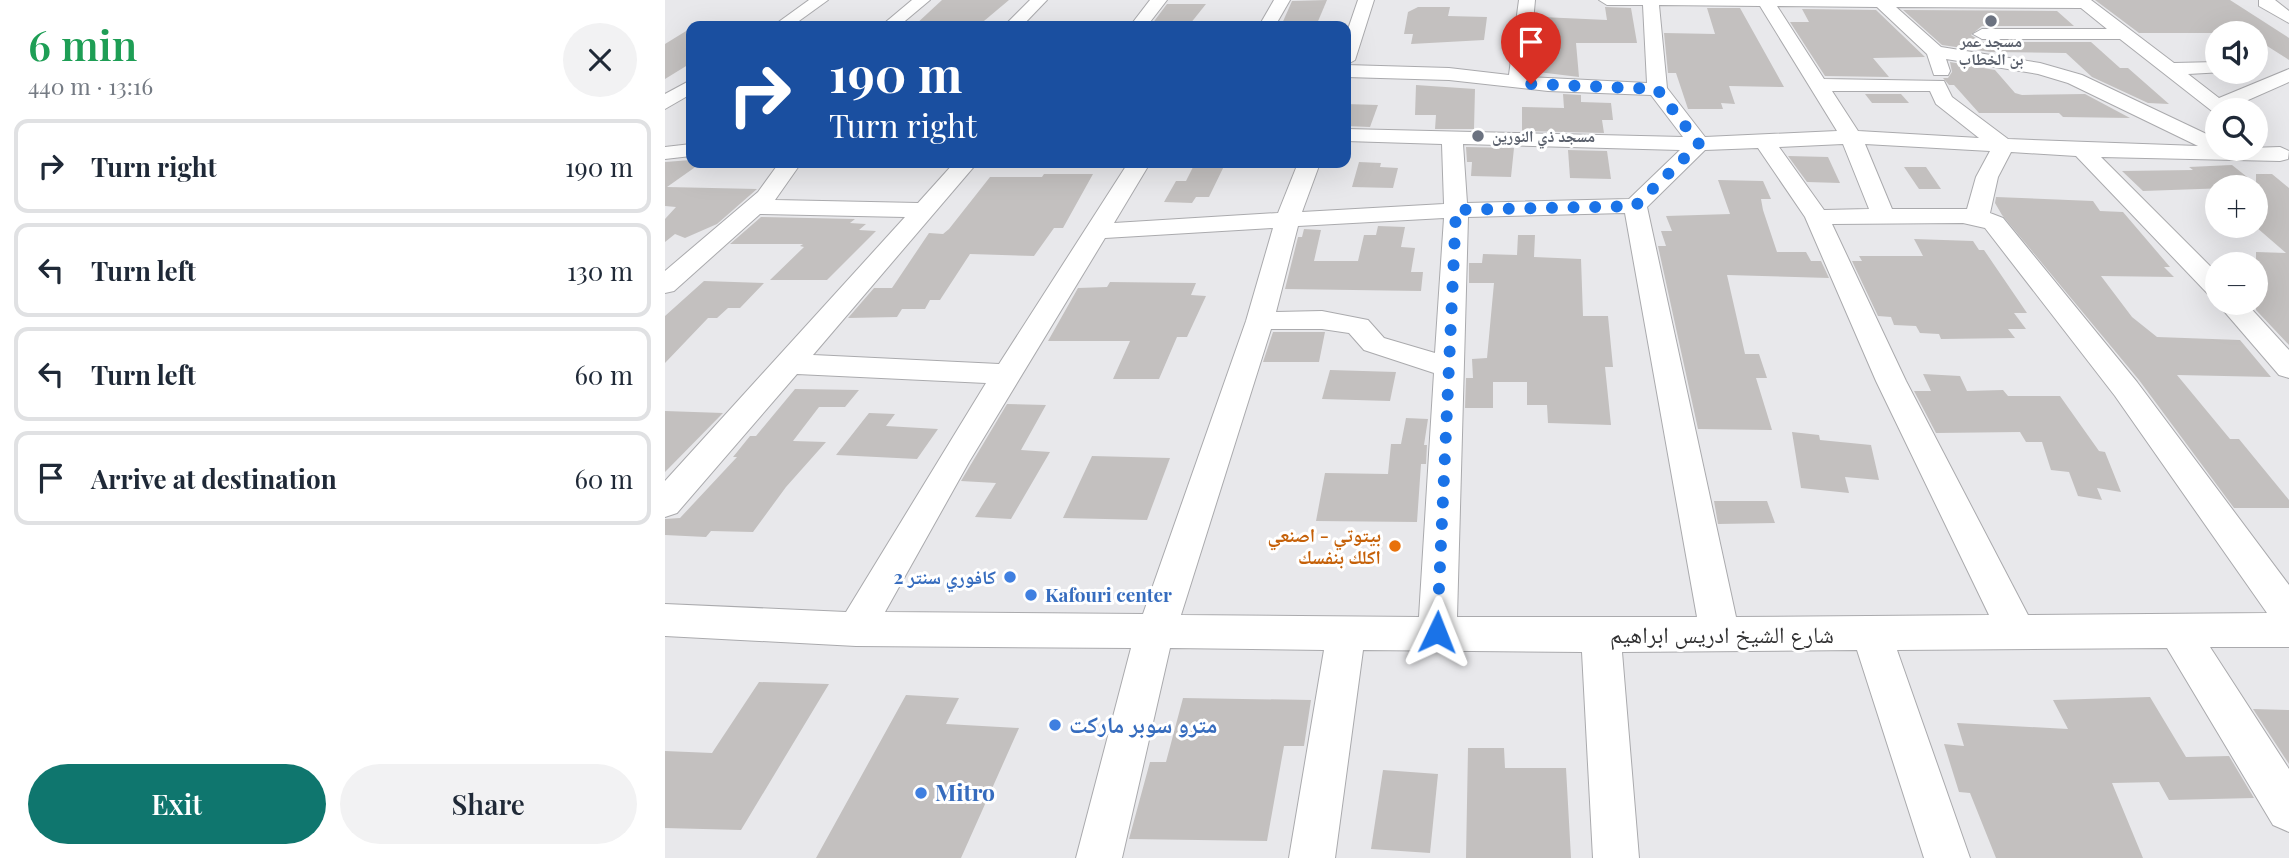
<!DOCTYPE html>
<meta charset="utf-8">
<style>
body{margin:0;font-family:"Playfair Display","Noto Naskh Arabic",serif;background:#f2f2f3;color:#1f2937;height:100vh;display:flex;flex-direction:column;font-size:26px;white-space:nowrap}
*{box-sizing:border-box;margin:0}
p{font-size:23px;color:#747a83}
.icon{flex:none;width:38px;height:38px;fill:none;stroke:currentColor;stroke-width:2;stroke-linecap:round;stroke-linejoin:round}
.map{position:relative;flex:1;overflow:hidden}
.side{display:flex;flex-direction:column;background:#fff;width:665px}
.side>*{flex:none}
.top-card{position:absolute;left:21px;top:21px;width:665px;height:147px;border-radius:14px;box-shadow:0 7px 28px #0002;background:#1a4fa0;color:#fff;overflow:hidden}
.controls{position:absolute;left:1540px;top:21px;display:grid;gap:14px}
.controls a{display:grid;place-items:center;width:63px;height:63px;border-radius:50%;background:#fff;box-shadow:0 7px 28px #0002;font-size:35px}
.pin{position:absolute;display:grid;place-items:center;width:60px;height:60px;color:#fff;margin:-72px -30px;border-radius:50% 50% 50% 0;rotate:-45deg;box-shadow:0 0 7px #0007}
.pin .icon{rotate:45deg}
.me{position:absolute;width:77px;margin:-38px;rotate:2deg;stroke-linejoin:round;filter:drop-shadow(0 0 5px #0008)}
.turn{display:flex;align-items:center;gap:24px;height:147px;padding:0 28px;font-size:32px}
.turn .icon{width:91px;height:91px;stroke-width:2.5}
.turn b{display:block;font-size:49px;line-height:60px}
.round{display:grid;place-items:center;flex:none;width:74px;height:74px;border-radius:37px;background:#f2f2f3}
.headline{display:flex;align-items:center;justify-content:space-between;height:119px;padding:0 28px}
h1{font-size:42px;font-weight:600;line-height:52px;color:#1e9e55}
.primary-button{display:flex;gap:14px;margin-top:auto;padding:14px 28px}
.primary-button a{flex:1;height:80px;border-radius:42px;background:#0f766e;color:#fff;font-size:28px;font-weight:600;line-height:80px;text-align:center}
.primary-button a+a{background:#f2f2f3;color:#1f2937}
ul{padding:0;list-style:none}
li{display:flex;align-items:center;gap:21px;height:94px;margin:0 14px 10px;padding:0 14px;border:4px solid #e0e1e3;border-radius:14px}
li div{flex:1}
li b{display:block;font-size:26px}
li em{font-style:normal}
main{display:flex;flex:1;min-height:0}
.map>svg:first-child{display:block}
</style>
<main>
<section class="side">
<div class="headline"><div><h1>6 min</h1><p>440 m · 13:16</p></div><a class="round"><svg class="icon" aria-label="close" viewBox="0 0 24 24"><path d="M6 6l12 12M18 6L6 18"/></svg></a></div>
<ul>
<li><svg class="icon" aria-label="right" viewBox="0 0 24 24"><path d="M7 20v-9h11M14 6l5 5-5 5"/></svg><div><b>Turn right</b></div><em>190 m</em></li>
<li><svg class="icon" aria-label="left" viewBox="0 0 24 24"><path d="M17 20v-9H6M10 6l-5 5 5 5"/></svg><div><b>Turn left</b></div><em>130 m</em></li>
<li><svg class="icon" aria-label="left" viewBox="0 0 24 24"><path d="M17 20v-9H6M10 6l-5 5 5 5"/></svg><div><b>Turn left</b></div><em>60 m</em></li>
<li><svg class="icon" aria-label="arrive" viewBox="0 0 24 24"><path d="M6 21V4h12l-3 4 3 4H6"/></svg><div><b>Arrive at destination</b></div><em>60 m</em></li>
</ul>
<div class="primary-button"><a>Exit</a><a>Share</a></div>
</section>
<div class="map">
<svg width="1624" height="858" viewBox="0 0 1624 858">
<rect width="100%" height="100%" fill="#e8e8eb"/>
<g fill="#c3c0bf">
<path d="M 277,0 L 344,0 L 313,26 L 249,26 Z"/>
<path d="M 662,0 L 651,26 L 616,26 L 627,1 Z"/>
<path d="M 1430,0 L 1565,0 L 1624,38 L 1624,60 L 1591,39 L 1591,33 L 1474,33 Z"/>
<path d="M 502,4 L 541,4 L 525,24 L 487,24 Z"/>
<path d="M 753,7 L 785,7 L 783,16 L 822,17 L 819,40 L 746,44 L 748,34 L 739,34 L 743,12 Z"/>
<path d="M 940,7 L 966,8 L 972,43 L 911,43 L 914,77 L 873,72 L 872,20 L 877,20 L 877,17 L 942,20 Z"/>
<path d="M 1042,8 L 1075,8 L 1119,87 L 1064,86 L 1070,104 L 1056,103 L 1058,109 L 1023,109 L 1011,73 L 1003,73 L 999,33 L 1050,34 Z"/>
<path d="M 1137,9 L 1211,10 L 1260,57 L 1208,58 L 1224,77 L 1160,76 L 1125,22 L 1144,22 Z"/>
<path d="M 1238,10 L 1392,11 L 1409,26 L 1317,26 L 1306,35 L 1317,42 L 1426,42 L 1455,68 L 1463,68 L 1504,104 L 1483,103 L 1427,77 L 1401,53 L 1325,52 L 1277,45 Z"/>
<path d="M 26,28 L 26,63 L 0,79 L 0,44 Z"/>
<path d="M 1285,62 L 1330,70 L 1350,93 L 1357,95 L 1420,94 L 1465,118 L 1398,117 L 1394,113 L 1314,113 L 1289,85 L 1284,85 L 1278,78 L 1283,78 L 1287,72 Z"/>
<path d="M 751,85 L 810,89 L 809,129 L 770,129 L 771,115 L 750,115 Z"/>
<path d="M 898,94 L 916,95 L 916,102 L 946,103 L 948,120 L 937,120 L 939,133 L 857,131 L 857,107 L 899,108 Z"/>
<path d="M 1200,94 L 1236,94 L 1244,103 L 1207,103 Z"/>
<path d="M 681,104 L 713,105 L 705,127 L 681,126 Z"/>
<path d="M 801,147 L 849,148 L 846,177 L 806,176 L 807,162 L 802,162 Z"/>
<path d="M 903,150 L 942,151 L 946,179 L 905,178 Z"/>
<path d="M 1123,156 L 1163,157 L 1175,183 L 1142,182 Z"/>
<path d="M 26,160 L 36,163 L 2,187 L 92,189 L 52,224 L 20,238 L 10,234 L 0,242 L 0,219 L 11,207 L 0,206 L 0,162 Z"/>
<path d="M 694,162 L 716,163 L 715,167 L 733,168 L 728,188 L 687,187 Z"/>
<path d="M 530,163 L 560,164 L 544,197 L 531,197 L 527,203 L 499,202 L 511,181 L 521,181 Z"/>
<path d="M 1567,165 L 1591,184 L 1591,174 L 1607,174 L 1624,188 L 1624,345 L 1591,310 L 1591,252 L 1621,253 L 1591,227 L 1591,187 L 1478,191 L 1457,171 L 1528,170 L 1524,167 Z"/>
<path d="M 1239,167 L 1261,167 L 1276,189 L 1254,189 Z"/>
<path d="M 379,174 L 428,174 L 398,228 L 389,228 L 369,256 L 305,254 L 275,300 L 265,300 L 260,309 L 237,309 L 232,317 L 183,318 L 209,288 L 227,288 L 264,233 L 278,234 L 284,229 L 325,177 L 377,177 Z"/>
<path d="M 1053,180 L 1098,181 L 1106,199 L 1096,199 L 1098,210 L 1112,252 L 1141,252 L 1146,261 L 1156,261 L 1164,278 L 1062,275 L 1080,354 L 1094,354 L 1102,378 L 1091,378 L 1107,430 L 1033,429 L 993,246 L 1001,246 L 996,231 L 1007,231 L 1001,216 L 1065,214 Z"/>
<path d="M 1331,197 L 1428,201 L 1435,211 L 1458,212 L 1505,267 L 1499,267 L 1509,277 L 1436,276 L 1467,317 L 1492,337 L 1575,340 L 1606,377 L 1512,375 L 1565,439 L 1574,439 L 1624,500 L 1624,508 L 1569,508 L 1474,380 L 1337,215 L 1330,203 Z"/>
<path d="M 96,217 L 190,219 L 185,223 L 201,224 L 194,230 L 211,231 L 162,280 L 105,280 L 139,247 L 135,246 L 138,244 L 65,244 Z"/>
<path d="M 713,226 L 740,227 L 736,247 L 750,248 L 746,272 L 758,272 L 756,291 L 620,289 L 633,237 L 637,237 L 639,229 L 656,230 L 649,261 L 693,261 L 699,235 L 711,235 Z"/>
<path d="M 853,235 L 870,235 L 869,257 L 916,259 L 918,316 L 943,316 L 948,367 L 940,367 L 946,425 L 883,423 L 882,405 L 862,405 L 862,382 L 828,382 L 828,408 L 800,408 L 801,378 L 808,378 L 807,359 L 822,358 L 829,283 L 804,283 L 804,263 L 817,263 L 818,254 L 852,255 Z"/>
<path d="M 1249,239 L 1308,241 L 1314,250 L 1319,250 L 1362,313 L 1349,313 L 1361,329 L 1343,329 L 1350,338 L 1276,339 L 1274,334 L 1255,333 L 1251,326 L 1229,325 L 1226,317 L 1213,316 L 1187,261 L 1197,261 L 1194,256 L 1258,256 Z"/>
<path d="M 39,281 L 99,283 L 75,308 L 63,308 L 52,318 L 43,318 L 0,363 L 0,316 Z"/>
<path d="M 445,282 L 531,283 L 526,295 L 541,296 L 522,337 L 512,337 L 494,379 L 448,379 L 465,341 L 383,341 L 413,288 L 442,287 Z"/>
<path d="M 608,332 L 660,332 L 654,362 L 598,362 Z"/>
<path d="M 665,370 L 731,372 L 725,401 L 657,399 Z"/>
<path d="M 1258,374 L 1295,376 L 1302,391 L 1338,390 L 1343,396 L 1395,396 L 1434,451 L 1440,452 L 1456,492 L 1432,488 L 1437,500 L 1413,496 L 1404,472 L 1386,470 L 1377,442 L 1361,442 L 1355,432 L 1271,433 L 1249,391 L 1266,391 Z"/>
<path d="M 130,389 L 194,390 L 180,407 L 154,407 L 128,441 L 161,442 L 121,487 L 88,532 L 46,531 L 41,537 L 0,535 L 0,519 L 15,518 L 72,457 L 68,457 L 85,436 L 91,436 Z"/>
<path d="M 342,404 L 381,405 L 356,450 L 385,452 L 346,519 L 310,517 L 331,483 L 296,481 Z"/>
<path d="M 0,411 L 58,413 L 0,472 Z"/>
<path d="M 204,413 L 230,414 L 221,426 L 273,429 L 252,459 L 171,455 Z"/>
<path d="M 741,418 L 763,419 L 759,445 L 762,445 L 761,464 L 756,464 L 752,522 L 651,521 L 660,473 L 723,474 L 726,444 L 736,444 Z"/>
<path d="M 1127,432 L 1154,435 L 1155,440 L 1206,445 L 1214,480 L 1180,477 L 1184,493 L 1136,488 Z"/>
<path d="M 427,456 L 505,458 L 482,520 L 398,518 Z"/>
<path d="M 1049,501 L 1102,501 L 1110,523 L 1053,524 Z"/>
<path d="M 94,682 L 164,684 L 76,830 L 0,828 L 0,751 L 47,753 Z"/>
<path d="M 241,695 L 294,698 L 281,724 L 354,728 L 296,858 L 151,858 Z"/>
<path d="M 1485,697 L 1521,757 L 1564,756 L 1589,798 L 1504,800 L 1494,782 L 1447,783 L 1478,858 L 1331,858 L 1305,793 L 1294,792 L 1279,744 L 1299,746 L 1292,723 L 1403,729 L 1388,700 Z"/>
<path d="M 518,698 L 646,700 L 639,746 L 619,746 L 602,841 L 464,839 L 485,762 L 501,762 Z"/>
<path d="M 1588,709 L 1624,710 L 1624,764 Z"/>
<path d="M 803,748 L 839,748 L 840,768 L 901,768 L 906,858 L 801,858 Z"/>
<path d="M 718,770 L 773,774 L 765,853 L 706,849 Z"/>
</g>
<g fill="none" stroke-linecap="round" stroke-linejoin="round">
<g stroke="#aaaaad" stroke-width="2">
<g id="minor">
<path d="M 144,0 L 163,0 L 127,26 L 108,26 Z"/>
<path d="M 247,0 L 265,0 L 234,26 L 216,26 Z"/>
<path d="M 365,0 L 382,0 L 357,26 L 339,26 Z"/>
<path d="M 485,0 L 502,0 L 482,26 L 465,26 Z"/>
<path d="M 609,0 L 625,0 L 610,26 L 594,26 Z"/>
<path d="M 693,0 L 709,0 L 690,60 L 681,65 L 784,68 L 844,75 L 854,0 L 870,0 L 863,77 L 982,83 L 978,5 L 942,5 L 934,0 L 1426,0 L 1509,63 L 1552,62 L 1552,72 L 1559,72 L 1523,74 L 1554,98 L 1624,69 L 1624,82 L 1565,108 L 1567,110 L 1552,110 L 1552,115 L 1455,39 L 1317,39 L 1308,34 L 1317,29 L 1442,29 L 1416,8 L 1231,7 L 1276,47 L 1375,63 L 1417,75 L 1552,139 L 1552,149 L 1615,147 L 1624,151 L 1623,159 L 1615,161 L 1436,157 L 1552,273 L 1552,296 L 1543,294 L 1411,156 L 1346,152 L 1333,177 L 1325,213 L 1338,218 L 1472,382 L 1624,585 L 1624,647 L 1545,647 L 1624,769 L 1624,832 L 1608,825 L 1502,648 L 1232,650 L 1305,858 L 1259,858 L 1192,650 L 957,652 L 974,858 L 928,858 L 917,652 L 698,650 L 670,858 L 624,858 L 659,650 L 505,648 L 457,858 L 411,858 L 466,648 L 191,646 L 0,636 L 0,604 L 181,612 L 321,383 L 132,374 L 12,513 L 0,517 L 0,481 L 240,217 L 95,214 L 9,291 L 0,293 L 0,271 L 93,192 L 114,163 L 136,163 L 110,200 L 253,203 L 289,163 L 312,163 L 148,355 L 334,364 L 463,163 L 485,163 L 449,223 L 613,213 L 633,163 L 655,163 L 637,212 L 779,204 L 777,144 L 681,141 L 681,129 L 1018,137 L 986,95 L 883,91 L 784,80 L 681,77 L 681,35 ZM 994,5 L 1095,6 L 1172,131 L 1040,137 L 1002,88 ZM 1112,6 L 1212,7 L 1262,54 L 1269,75 L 1283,75 L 1285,71 L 1281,59 L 1373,74 L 1403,83 L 1533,146 L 1343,139 L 1287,97 L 1279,81 L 1159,79 ZM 1167,91 L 1265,91 L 1271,104 L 1314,138 L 1193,131 ZM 798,144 L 1015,150 L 964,199 L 802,203 ZM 1178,144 L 1204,209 L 1159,210 L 1114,147 ZM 1200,144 L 1325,151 L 1311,177 L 1302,209 L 1227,209 ZM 1093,148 L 1140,217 L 1211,381 L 1324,615 L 1071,617 L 982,207 L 1040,150 ZM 960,213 L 1032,617 L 792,617 L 803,217 ZM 779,218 L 770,353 L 719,338 L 703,320 L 657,311 L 611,312 L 633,226 ZM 1298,223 L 1320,228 L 1450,396 L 1602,613 L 1363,615 L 1241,381 L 1167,224 ZM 608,228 L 581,321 L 478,614 L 220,612 L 304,462 L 440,238 ZM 606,329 L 657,329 L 684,333 L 699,350 L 769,373 L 754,617 L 516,615 Z"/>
<path d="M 1594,0 L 1610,0 L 1624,11 L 1624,23 L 1594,6 Z"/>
<path d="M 26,80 L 26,94 L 0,109 L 0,94 Z"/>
<path d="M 26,144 L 26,156 L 0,159 L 0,147 Z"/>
<path d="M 1552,303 L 1581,303 L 1624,350 L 1624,378 L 1614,375 Z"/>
</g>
</g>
<use href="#minor" fill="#fff" fill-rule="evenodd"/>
</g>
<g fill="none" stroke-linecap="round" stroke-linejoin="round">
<path stroke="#1a73e8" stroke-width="12" stroke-dasharray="0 21.6" d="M 772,632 L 791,210 L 970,206 L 1034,144 L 992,89 L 866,84"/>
</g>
<g fill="#6b7280" stroke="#fff" stroke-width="2.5">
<circle cx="1326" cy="21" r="7"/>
<circle cx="813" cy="136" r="7"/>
</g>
<circle fill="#e8710a" stroke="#fff" stroke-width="2.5" cx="730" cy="546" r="7"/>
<g fill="#3f7fe0" stroke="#fff" stroke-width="2.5">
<circle cx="345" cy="577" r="7"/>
<circle cx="366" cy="595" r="7"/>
<circle cx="390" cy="725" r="7"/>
<circle cx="256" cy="793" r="7"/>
</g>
<g text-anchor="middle" stroke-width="6" stroke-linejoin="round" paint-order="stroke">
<g font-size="16" font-weight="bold" fill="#5b616d" stroke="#fff">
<text x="1326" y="47">مسجد عمر<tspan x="1326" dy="18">بن الخطاب</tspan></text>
<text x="827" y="142" text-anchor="start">مسجد ذي النورين</text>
</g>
<g font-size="19" font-weight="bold" fill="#c56008" stroke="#fff" text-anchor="end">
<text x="716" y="542">بيتوتي - اصنعي<tspan x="716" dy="22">اكلك بنفسك</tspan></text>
</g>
<g font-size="19" font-weight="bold" fill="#366cbe" stroke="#fff" text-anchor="end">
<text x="331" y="584">كافوري سنتر 2</text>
<text x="380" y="602" text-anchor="start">Kafouri center</text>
</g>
<g font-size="23" fill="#313132" stroke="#fff">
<text x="1057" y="643">شارع الشيخ ادريس ابراهيم</text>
</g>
<g font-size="23" font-weight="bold" fill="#366cbe" stroke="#fff" text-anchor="start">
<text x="404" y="733">مترو سوبر ماركت</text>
<text x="270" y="801">Mitro</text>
</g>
</g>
</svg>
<div class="controls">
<a><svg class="icon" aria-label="sound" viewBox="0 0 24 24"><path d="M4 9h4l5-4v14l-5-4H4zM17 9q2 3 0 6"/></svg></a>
<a><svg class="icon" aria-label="search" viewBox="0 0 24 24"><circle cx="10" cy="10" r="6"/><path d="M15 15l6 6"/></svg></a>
<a>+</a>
<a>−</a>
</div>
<div class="pin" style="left:866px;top:84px;background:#d93025"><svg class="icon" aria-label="arrive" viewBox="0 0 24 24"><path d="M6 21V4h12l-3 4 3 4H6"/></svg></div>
<svg class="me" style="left:772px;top:632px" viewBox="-20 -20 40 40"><path d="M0-17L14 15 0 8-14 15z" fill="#1a73e8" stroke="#fff" stroke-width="4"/></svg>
<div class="top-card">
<div class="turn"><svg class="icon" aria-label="right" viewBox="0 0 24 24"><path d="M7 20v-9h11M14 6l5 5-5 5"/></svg><div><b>190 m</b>Turn right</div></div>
</div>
</div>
</main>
